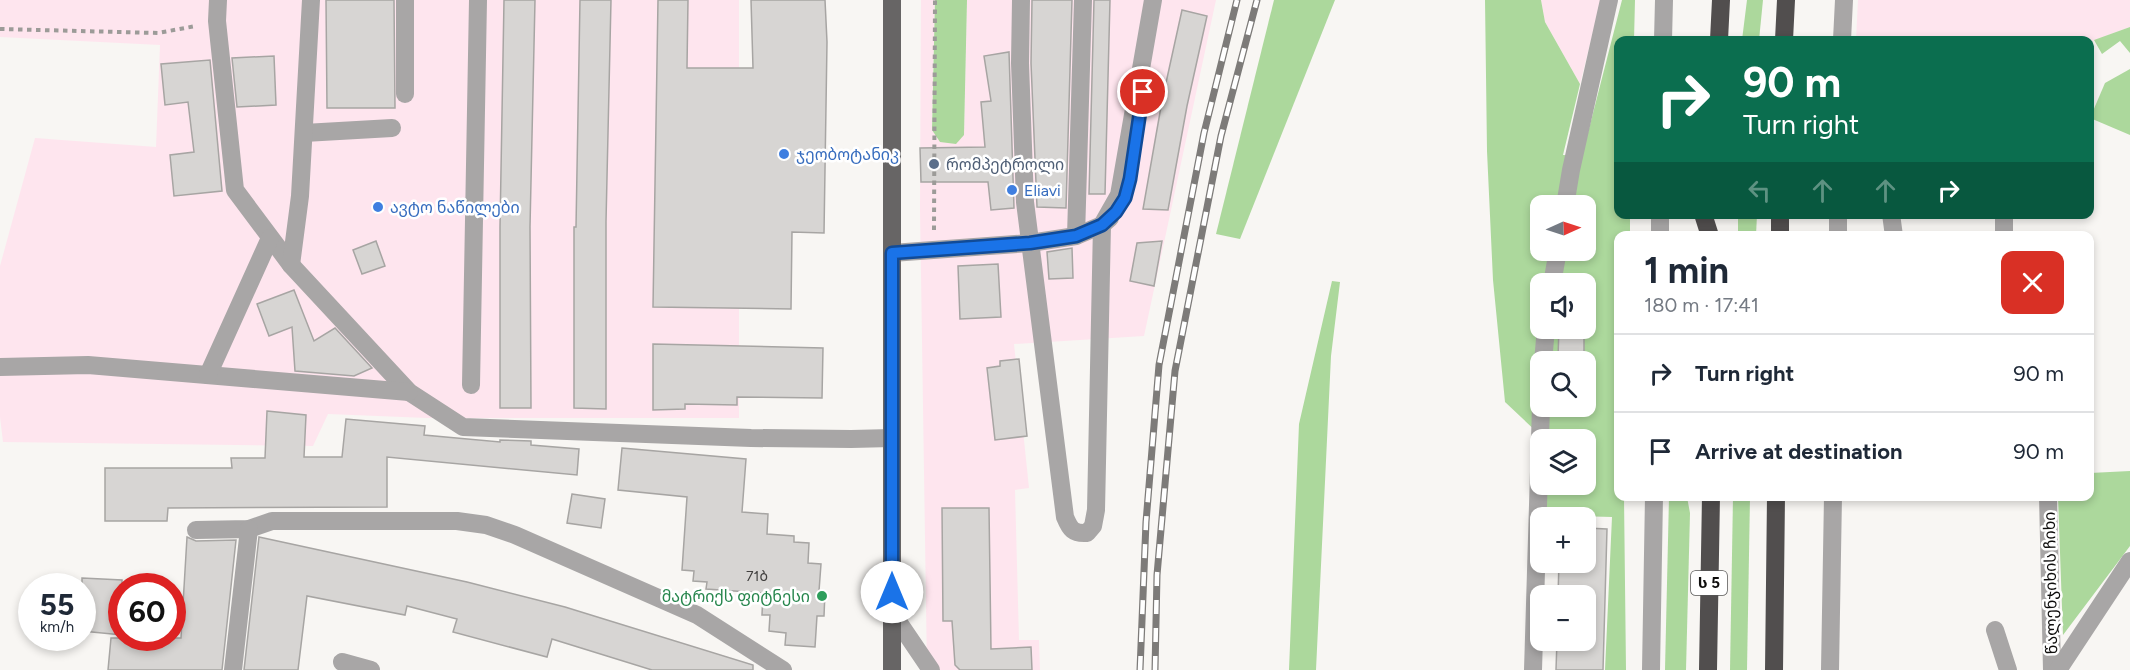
<!DOCTYPE html>
<meta charset="utf-8">
<style>
body{margin:0;font-family:Figtree,"Noto Sans Georgian",sans-serif;background:#f6f6f7;color:#1f2937;height:100vh;display:flex;flex-direction:column;font-size:22px;white-space:nowrap}
*{box-sizing:border-box;margin:0}
p{font-size:20px;color:#747a83}
.icon{flex:none;width:33px;height:33px;fill:none;stroke:currentColor;stroke-width:2;stroke-linecap:round;stroke-linejoin:round}
.map{position:relative;flex:1;overflow:hidden}
.side{position:absolute;left:1614px;top:231px;width:480px;height:270px;display:flex;flex-direction:column;background:#fff;border-radius:12px;box-shadow:0 3px 9px #0003}
.side>*{flex:none}
.guide{position:absolute;left:1614px;top:36px;width:480px;height:183px;border-radius:12px;box-shadow:0 3px 9px #0003;background:#0b6e4f;color:#fff;overflow:hidden}
.needle{width:39px;rotate:87deg}
.tools{position:absolute;left:1530px;top:195px;display:grid;gap:12px}
.tools a{display:grid;place-items:center;width:66px;height:66px;border-radius:12px;background:#fff;box-shadow:0 3px 9px #0003;font-size:30px}
.speed{position:absolute;left:18px;top:573px;display:flex;gap:12px;font-size:30px;font-weight:700;text-align:center}
.speed>*{display:grid;place-content:center;width:78px;height:78px;border-radius:50%;background:#fff;box-shadow:0 3px 9px #0003;line-height:1}
.speed small{font-size:15px;font-weight:400}
.speed .limit{border:9px solid #d22;background:#fff;color:#111}
.pin{position:absolute;display:grid;place-items:center;width:51px;height:51px;color:#fff;margin:-26px;border:3px solid #fff;border-radius:50%;box-shadow:0 2px 6px #0007}
.me{position:absolute;width:66px;margin:-33px;rotate:0deg;stroke-linejoin:round;filter:drop-shadow(0 0 4px #0008)}
.turn{display:flex;align-items:center;gap:21px;height:126px;padding:0 30px;font-size:27px}
.turn .icon{width:78px;height:78px;stroke-width:2.5}
.turn b{display:block;font-size:42px;line-height:51px}
.lanes{display:flex;align-items:center;height:57px;padding:0 30px;background:#0003;justify-content:center;gap:30px;direction:ltr}
.lanes .off{opacity:.35}
.round{display:grid;place-items:center;flex:none;width:63px;height:63px;border-radius:12px;background:#f6f6f7}
.overview{display:flex;align-items:center;justify-content:space-between;height:102px;padding:0 30px}
h1{font-size:36px;font-weight:700;line-height:45px}
ul{padding:0;list-style:none}
li{display:flex;align-items:center;gap:18px;height:78px;padding:0 30px;border-top:2px solid #e0e1e3}
li div{flex:1}
li b{display:block;font-size:22px}
li em{font-style:normal}
.map>svg:first-child{display:block}
</style>
<div class="map">
<svg width="2130" height="670" viewBox="0 0 2130 670">
<rect width="100%" height="100%" fill="#f8f6f3"/>
<g fill="#fee5ee">
<path d="M 0,0 L 739,0 L 739,418 L 427,418 L 328,414 L 313,446 L 3,442 L 0,417 L 0,266 L 35,138 L 156,147 L 160,45 L 0,37 Z"/>
<path d="M 921,0 L 935,0 L 932,130 L 964,135 L 967,0 L 1216,0 L 1144,336 L 1014,344 L 1029,488 L 1015,490 L 1019,640 L 1039,640 L 1040,670 L 927,670 L 920,209 Z"/>
<path d="M 1541,0 L 1601,0 L 1580,84 L 1545,22 Z"/>
<path d="M 1858,0 L 2130,0 L 2130,27 L 2090,42 L 1856,40 Z"/>
</g>
<g fill="#acd89c" fill-rule="evenodd">
<path d="M 935,0 L 967,0 L 964,135 L 956,144 L 940,142 L 932,130 Z"/>
<path d="M 1274,0 L 1335,0 L 1240,239 L 1216,234 Z"/>
<path d="M 1485,0 L 1541,0 L 1545,22 L 1580,84 L 1563,155 L 1582,156 L 1622,0 L 1635,0 L 1634,40 L 1618,40 L 1618,214 L 1630,215 L 1630,235 L 1618,236 L 1618,496 L 1624,497 L 1626,670 L 1605,670 L 1612,517 L 1539,515 L 1541,485 L 1586,484 L 1586,440 L 1542,439 L 1542,437 L 1505,402 L 1493,280 L 1487,151 ZM 1540,206 L 1586,206 L 1586,250 L 1540,250 ZM 1540,284 L 1586,284 L 1586,328 L 1540,328 ZM 1540,362 L 1586,362 L 1586,406 L 1540,406 Z"/>
<path d="M 1747,0 L 1763,0 L 1759,40 L 1742,40 Z"/>
<path d="M 2130,27 L 2130,53 L 2120,41 L 2102,54 L 2094,40 Z"/>
<path d="M 2130,69 L 2130,135 L 2090,118 L 2105,83 Z"/>
<path d="M 1738,215 L 1757,215 L 1756,235 L 1738,235 Z"/>
<path d="M 1332,281 L 1340,282 L 1331,356 L 1316,670 L 1289,670 L 1299,424 Z"/>
<path d="M 2130,471 L 2130,546 L 2063,635 L 2058,497 L 2090,496 L 2090,473 Z"/>
<path d="M 1669,497 L 1687,497 L 1690,513 L 1686,670 L 1665,670 Z"/>
<path d="M 1733,497 L 1750,497 L 1747,670 L 1730,670 Z"/>
</g>
<g fill="#d7d5d3" stroke="#a7a5a3" stroke-width="1.5">
<path d="M 326,0 L 394,0 L 395,108 L 327,108 Z"/>
<path d="M 504,0 L 535,0 L 530,227 L 531,408 L 500,408 L 500,227 Z"/>
<path d="M 580,0 L 611,0 L 606,222 L 606,409 L 574,408 L 574,227 L 576,227 Z"/>
<path d="M 658,0 L 688,0 L 687,68 L 753,68 L 751,0 L 825,0 L 827,42 L 824,233 L 792,232 L 791,309 L 653,307 Z"/>
<path d="M 1032,0 L 1072,0 L 1066,208 L 1037,207 L 1031,63 Z"/>
<path d="M 1094,0 L 1110,0 L 1105,194 L 1089,194 Z"/>
<path d="M 1182,10 L 1207,16 L 1187,106 L 1168,210 L 1143,209 L 1162,101 Z"/>
<path d="M 1009,52 L 1014,208 L 991,210 L 988,182 L 921,182 L 920,148 L 985,147 L 981,102 L 991,101 L 984,56 Z"/>
<path d="M 274,56 L 276,105 L 237,107 L 232,58 Z"/>
<path d="M 210,60 L 222,191 L 174,196 L 170,155 L 194,152 L 188,102 L 165,105 L 161,64 Z"/>
<path d="M 376,241 L 385,266 L 362,274 L 353,250 Z"/>
<path d="M 1162,241 L 1154,286 L 1130,281 L 1137,243 Z"/>
<path d="M 1072,248 L 1073,278 L 1049,279 L 1047,252 Z"/>
<path d="M 998,264 L 1001,317 L 960,319 L 958,266 Z"/>
<path d="M 294,290 L 314,341 L 335,328 L 372,368 L 354,376 L 295,371 L 292,327 L 269,336 L 257,304 Z"/>
<path d="M 1559,328 L 1584,328 L 1584,358 L 1558,357 Z"/>
<path d="M 653,344 L 823,348 L 822,398 L 737,397 L 737,405 L 685,404 L 685,409 L 653,410 Z"/>
<path d="M 1019,359 L 1027,436 L 995,440 L 987,368 L 1000,366 L 1000,361 Z"/>
<path d="M 267,411 L 306,415 L 304,457 L 342,457 L 346,419 L 425,426 L 424,435 L 500,442 L 500,440 L 531,441 L 531,445 L 579,449 L 577,475 L 387,457 L 387,507 L 168,508 L 167,521 L 105,521 L 105,468 L 232,468 L 231,458 L 265,458 Z"/>
<path d="M 622,448 L 746,459 L 742,512 L 768,514 L 767,534 L 794,536 L 794,542 L 809,543 L 808,563 L 821,564 L 819,591 L 825,592 L 824,616 L 817,616 L 815,647 L 785,645 L 786,633 L 769,631 L 770,615 L 762,615 L 763,593 L 706,589 L 707,582 L 693,581 L 694,571 L 682,570 L 687,497 L 618,490 Z"/>
<path d="M 572,494 L 605,499 L 601,528 L 567,523 Z"/>
<path d="M 942,508 L 989,508 L 991,649 L 1031,647 L 1032,670 L 960,670 L 955,665 L 952,621 L 943,621 Z"/>
<path d="M 1586,528 L 1607,529 L 1603,670 L 1556,670 L 1557,640 L 1586,640 L 1586,596 L 1558,596 L 1559,562 L 1586,562 Z"/>
<path d="M 187,537 L 196,541 L 236,540 L 222,670 L 108,670 L 111,638 L 181,638 Z"/>
<path d="M 259,537 L 467,582 L 565,607 L 753,665 L 753,670 L 652,670 L 552,639 L 547,657 L 453,632 L 457,619 L 407,606 L 405,615 L 307,596 L 298,670 L 244,670 Z"/>
<path d="M 82,578 L 122,580 L 122,635 L 82,631 Z"/>
</g>
<g fill="none" stroke-linecap="round" stroke-linejoin="round">
<g stroke="#9c9b98" stroke-width="4" stroke-dasharray="4.5 4.5" stroke-linecap="butt">
<path d="M 0,29 L 158,33 L 196,26"/>
<path d="M 934,230 L 935,0"/>
</g>
<g stroke="#a8a6a6" stroke-width="18">
<path d="M 218,0 L 217,21 L 235,190 L 291,265 L 409,392 L 463,427 L 751,438 L 851,439 L 892,438"/>
<path d="M 1021,0 L 1020,63 L 1025,202 L 1065,517 C 1070,529 1073,534 1087,533 L 1093,526 L 1096,510 L 1102,225 L 1119,195 L 1153,0"/>
<path d="M 1663,40 L 1664,0"/>
<path d="M 1842,40 L 1844,0"/>
<path d="M 405,94 L 405,0"/>
<path d="M 304,133 L 392,128"/>
<path d="M 1565,206 L 1571,170 L 1609,0"/>
<path d="M 1891,214 L 1894,236"/>
<path d="M 2004,214 L 2004,236"/>
<path d="M 1076,236 L 1083,0"/>
<path d="M 1660,236 L 1660,214"/>
<path d="M 1838,236 L 1838,214"/>
<path d="M 892,253 L 1030,243 L 1076,236 L 1102,225 L 1110,218"/>
<path d="M 291,265 L 300,196 L 311,0"/>
<path d="M 1552,284 L 1558,250"/>
<path d="M 1543,362 L 1546,328"/>
<path d="M 0,367 L 88,365 L 409,392"/>
<path d="M 208,375 L 270,238"/>
<path d="M 471,385 L 478,0"/>
<path d="M 2048,496 L 2052,670"/>
<path d="M 196,530 L 249,529 L 272,521 L 457,521 L 486,525 L 515,535 L 697,615 L 783,670"/>
<path d="M 893,614 L 931,670"/>
<path d="M 1995,630 L 2008,670"/>
<path d="M 342,662 L 371,670"/>
<path d="M 233,670 L 249,529"/>
<path d="M 1533,670 L 1541,406"/>
<path d="M 1651,670 L 1654,496"/>
<path d="M 1830,670 L 1833,496"/>
<path d="M 2058,670 L 2130,561"/>
</g>
<path stroke="#676565" stroke-width="18" d="M 892,0 L 892,670"/>
<g stroke="#514e4e" stroke-width="18">
<path d="M 1719,40 L 1721,0"/>
<path d="M 1784,40 L 1786,0"/>
<path d="M 1703,214 L 1710,236"/>
<path d="M 1780,236 L 1780,214"/>
<path d="M 1708,670 L 1711,496"/>
<path d="M 1774,670 L 1776,496"/>
</g>
<g stroke="#7d7b79" stroke-width="7">
<g id="rail">
<path d="M 1140,670 L 1146,522 L 1159,365 L 1204,133 L 1237,0"/>
<path d="M 1155,670 L 1157,575 L 1175,371 L 1221,136 L 1257,0"/>
</g>
</g>
<use href="#rail" stroke="#fff" stroke-width="4.5" stroke-dasharray="14" stroke-linecap="butt"/>
</g>
<g fill="none" stroke-linecap="round" stroke-linejoin="round">
<g stroke="#114b97" stroke-width="15">
<path id="route" d="M 892,592 L 892,253 L 1030,243 L 1076,236 L 1102,225 L 1116,212 L 1125,198 L 1130,179 L 1143,92"/>
</g>
<use href="#route" stroke="#1a73e8" stroke-width="10"/>
</g>
<g fill="#3f7fe0" stroke="#fff" stroke-width="2">
<circle cx="784" cy="154" r="6"/>
<circle cx="1012" cy="190" r="6"/>
<circle cx="378" cy="207" r="6"/>
</g>
<circle fill="#5c6f8a" stroke="#fff" stroke-width="2" cx="934" cy="164" r="6"/>
<circle fill="#2e9e5b" stroke="#fff" stroke-width="2" cx="822" cy="596" r="6"/>
<g text-anchor="middle" stroke-width="5" stroke-linejoin="round" paint-order="stroke">
<g font-size="14" fill="#403f3e">
<text x="757" y="581">71ბ</text>
</g>
<rect fill="#fff" stroke="#565655" stroke-width="1.5" x="1691" y="571" width="36" height="24" rx="4.5"/>
<g font-size="15" font-weight="bold" fill="#0e0d0c">
<text x="1709" y="588">ს 5</text>
</g>
<g font-size="16" fill="#366cbe" stroke="#fff" text-anchor="start">
<text x="796" y="160">ჯეობოტანიკ</text>
<text x="1024" y="196">Eliavi</text>
<text x="390" y="213">ავტო ნაწილები</text>
</g>
<g font-size="16" fill="#4e5e75" stroke="#fff" text-anchor="start">
<text x="946" y="170">რომპეტროლი</text>
</g>
<g font-size="16" fill="#0e0d0c" stroke="#fff">
<text transform="translate(2050 583) rotate(-91)" y="6">წალენჯიხის ჩიხი</text>
</g>
<g font-size="16" fill="#27864d" stroke="#fff" text-anchor="end">
<text x="810" y="602">მატრიქს ფიტნესი</text>
</g>
</g>
</svg>
<div class="tools">
<a><svg class="needle" viewBox="-14 -14 28 28"><path d="M0-13l5 13h-10z" fill="#e53935"/><path d="M0 13l5-13h-10z" fill="#747a83"/></svg></a>
<a><svg class="icon" aria-label="sound" viewBox="0 0 24 24"><path d="M4 9h4l5-4v14l-5-4H4zM17 9q2 3 0 6"/></svg></a>
<a><svg class="icon" aria-label="search" viewBox="0 0 24 24"><circle cx="10" cy="10" r="6"/><path d="M15 15l6 6"/></svg></a>
<a><svg class="icon" aria-label="layers" viewBox="0 0 24 24"><path d="M12 4l9 5-9 5-9-5zM3 14l9 5 9-5"/></svg></a>
<a>+</a>
<a>−</a>
</div>
<div class="speed"><div>55<small>km/h</small></div><div class="limit">60</div></div>
<div class="pin" style="left:1143px;top:92px;background:#d93025"><svg class="icon" aria-label="arrive" viewBox="0 0 24 24"><path d="M6 21V4h12l-3 4 3 4H6"/></svg></div>
<svg class="me" style="left:892px;top:592px" viewBox="-20 -20 40 40"><circle r="19" fill="#fff"/><path d="M0-13L10 11 0 6-10 11z" fill="#1a73e8"/></svg>
<div class="guide">
<div class="turn"><svg class="icon" aria-label="right" viewBox="0 0 24 24"><path d="M7 20v-9h11M14 6l5 5-5 5"/></svg><div><b>90 m</b>Turn right</div></div>
<div class="lanes"><svg class="icon off" aria-label="left" viewBox="0 0 24 24"><path d="M17 20v-9H6M10 6l-5 5 5 5"/></svg><svg class="icon off" aria-label="ahead" viewBox="0 0 24 24"><path d="M12 20V5M6 11l6-6 6 6"/></svg><svg class="icon off" aria-label="ahead" viewBox="0 0 24 24"><path d="M12 20V5M6 11l6-6 6 6"/></svg><svg class="icon" aria-label="right" viewBox="0 0 24 24"><path d="M7 20v-9h11M14 6l5 5-5 5"/></svg></div>
</div>
<section class="side">
<div class="overview"><div><h1>1 min</h1><p>180 m · 17:41</p></div><a class="round" style="background:#d93025;color:#fff"><svg class="icon" aria-label="close" viewBox="0 0 24 24"><path d="M6 6l12 12M18 6L6 18"/></svg></a></div>
<ul>
<li><svg class="icon" aria-label="right" viewBox="0 0 24 24"><path d="M7 20v-9h11M14 6l5 5-5 5"/></svg><div><b>Turn right</b></div><em>90 m</em></li>
<li><svg class="icon" aria-label="arrive" viewBox="0 0 24 24"><path d="M6 21V4h12l-3 4 3 4H6"/></svg><div><b>Arrive at destination</b></div><em>90 m</em></li>
</ul>
</section>
</div>
